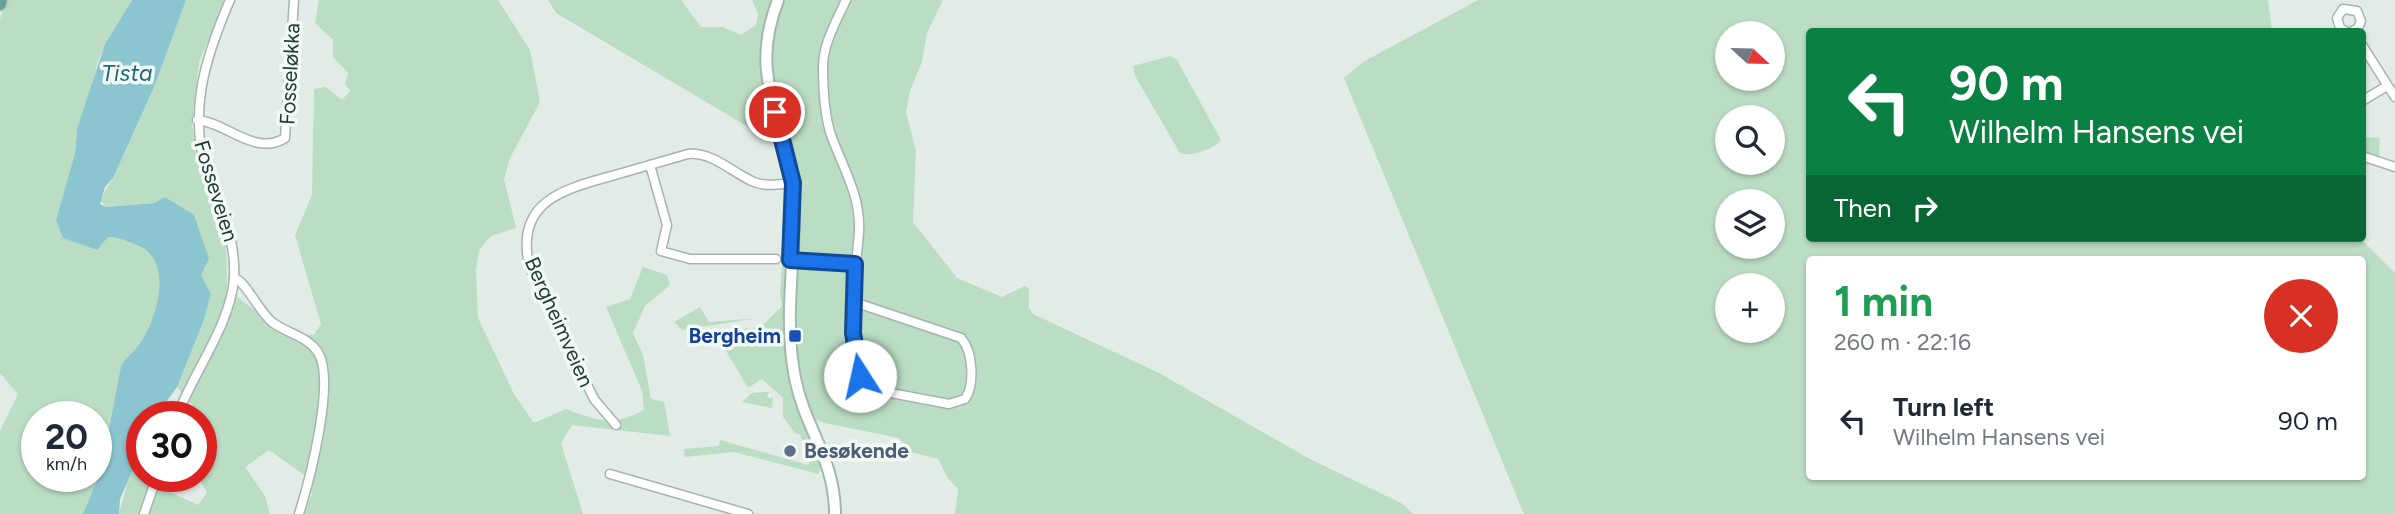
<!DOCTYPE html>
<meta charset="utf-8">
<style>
body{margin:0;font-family:Figtree,sans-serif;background:#f2f2f3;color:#1f2937;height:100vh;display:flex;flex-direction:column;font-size:26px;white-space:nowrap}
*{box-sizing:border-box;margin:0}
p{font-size:23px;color:#747a83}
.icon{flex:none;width:38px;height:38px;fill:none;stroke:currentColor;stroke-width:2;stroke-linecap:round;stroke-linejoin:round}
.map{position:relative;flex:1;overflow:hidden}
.details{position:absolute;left:1806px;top:256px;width:560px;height:224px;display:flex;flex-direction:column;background:#fff;border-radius:7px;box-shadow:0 2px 5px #0004}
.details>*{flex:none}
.top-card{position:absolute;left:1806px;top:28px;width:560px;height:214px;border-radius:7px;box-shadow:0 2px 5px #0004;background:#0b8043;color:#fff;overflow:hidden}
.needle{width:46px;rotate:112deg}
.buttons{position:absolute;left:1715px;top:21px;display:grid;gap:14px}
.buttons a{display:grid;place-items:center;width:70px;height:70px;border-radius:50%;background:#fff;box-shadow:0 2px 5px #0004;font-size:35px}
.speed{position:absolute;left:21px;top:401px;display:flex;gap:14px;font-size:35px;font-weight:700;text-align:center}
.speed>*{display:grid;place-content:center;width:91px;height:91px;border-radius:50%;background:#fff;box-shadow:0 2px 5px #0004;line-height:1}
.speed small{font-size:18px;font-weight:400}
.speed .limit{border:10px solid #d22;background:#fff;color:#111}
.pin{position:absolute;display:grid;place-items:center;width:60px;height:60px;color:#fff;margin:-30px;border:4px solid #fff;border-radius:50%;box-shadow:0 2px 7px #0007}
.me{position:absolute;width:77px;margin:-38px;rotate:350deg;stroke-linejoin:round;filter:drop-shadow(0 0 5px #0008)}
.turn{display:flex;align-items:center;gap:24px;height:147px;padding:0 28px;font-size:32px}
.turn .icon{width:91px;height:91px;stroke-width:2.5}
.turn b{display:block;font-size:49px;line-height:60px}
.then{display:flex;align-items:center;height:66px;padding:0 28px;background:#0003;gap:14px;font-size:26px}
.round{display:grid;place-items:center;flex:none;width:74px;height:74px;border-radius:37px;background:#f2f2f3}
.summary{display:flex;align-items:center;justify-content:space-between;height:119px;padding:0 28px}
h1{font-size:42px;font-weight:700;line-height:52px;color:#1e9e55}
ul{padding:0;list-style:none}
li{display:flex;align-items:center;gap:21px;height:91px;padding:0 28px}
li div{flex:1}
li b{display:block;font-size:26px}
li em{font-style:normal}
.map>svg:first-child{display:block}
</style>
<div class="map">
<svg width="2395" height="514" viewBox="0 0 2395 514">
<rect width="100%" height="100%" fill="#e2ece7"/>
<g fill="#bbddc4" fill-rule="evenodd">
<path d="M 0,0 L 132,0 L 105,44 L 97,64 L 90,96 L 77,129 L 75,153 L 56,220 L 82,243 L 96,250 L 108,237 C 119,237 129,242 139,246 C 174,261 157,323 138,346 C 132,354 126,357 121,367 L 101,471 L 83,514 L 0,514 L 0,431 L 18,394 L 0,373 L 0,19 L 3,9 ZM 37,416 L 96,416 L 96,476 L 37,476 Z"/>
<path d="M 186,0 L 225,0 L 199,62 L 192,124 L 196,151 L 226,230 L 227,289 L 285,334 L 314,335 L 321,324 L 295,235 L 312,195 L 314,89 L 326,87 L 342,100 L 350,91 L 345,84 L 348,73 L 333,57 L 333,40 L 315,23 L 319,0 L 498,0 L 530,50 L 540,102 L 510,158 L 504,179 L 516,228 L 491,236 L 479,250 L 476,271 L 478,318 L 514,394 L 534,423 L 566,409 C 598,421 612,427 644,410 L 642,391 L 606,307 L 630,299 L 643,267 L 667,275 L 670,285 L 645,306 L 633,333 L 643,355 L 651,399 L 664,402 L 670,436 L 572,425 L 561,443 L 583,514 L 304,514 L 312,494 L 304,475 L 269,450 L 245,467 L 265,496 L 270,514 L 119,514 L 134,458 L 142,462 L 142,476 L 149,476 L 150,483 L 198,505 L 207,493 L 201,482 L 209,425 L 177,387 L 204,320 L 211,294 L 201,275 L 183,211 L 165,197 L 154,203 L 106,207 L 100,200 L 113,178 L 155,85 Z"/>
<path d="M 548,0 L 681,0 L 701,27 L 723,27 L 741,35 L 756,25 L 758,14 L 752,0 L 943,0 L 927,33 L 922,62 L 910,91 L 906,112 L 916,151 L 913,222 L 957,278 L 1002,297 L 1025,286 L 1029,289 L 1029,308 L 1033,314 L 1159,373 L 1308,458 L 1403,504 L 1413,514 L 955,514 L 958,489 L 947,477 L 938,459 L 911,452 L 899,438 L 824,423 L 801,414 L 813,441 L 809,446 L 804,445 L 800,434 L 795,433 L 783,417 L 783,398 L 762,379 L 748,388 L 719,339 L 729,330 L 761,327 L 782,306 L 780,295 L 787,190 L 777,144 L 556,13 Z"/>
<path d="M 1478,0 L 2268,0 L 2272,31 L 1810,32 L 1810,238 L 2360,238 L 2395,273 L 2395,514 L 1524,514 L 1344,78 L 1363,62 ZM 1727,33 L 1773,33 L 1773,79 L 1727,79 ZM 1727,117 L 1773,117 L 1773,163 L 1727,163 ZM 1727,201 L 1773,201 L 1773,247 L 1727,247 ZM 1810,259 L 2362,259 L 2362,476 L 1810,476 ZM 1727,285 L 1773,285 L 1773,331 L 1727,331 Z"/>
<path d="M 1170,56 L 1177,60 L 1221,140 C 1214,149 1191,157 1180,153 L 1135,76 L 1133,66 Z"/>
<path d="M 2365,137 L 2380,138 L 2379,156 L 2364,151 Z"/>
<path d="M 700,307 L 709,322 L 759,318 L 682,330 L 674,322 Z"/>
<path d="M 765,392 L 769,392 L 767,396 L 770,399 L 773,397 L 772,408 L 742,402 L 752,393 Z"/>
<path d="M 720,440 L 808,465 L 811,456 L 817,454 L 821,460 L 819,474 L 734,452 L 685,457 L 684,449 L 719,446 Z"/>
</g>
<path fill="#8bc6d0" d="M 132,0 L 186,0 L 155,85 L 113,178 L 105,187 L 100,204 L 106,207 L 154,203 L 165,197 L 194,215 L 209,259 L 201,275 L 211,294 L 204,320 L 177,387 L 156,416 L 142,416 L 135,465 L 120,499 L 119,514 L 83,514 L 101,471 L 121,366 C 126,357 132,354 138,346 C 157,322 174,261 139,246 C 129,242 119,237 108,237 L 97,250 L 63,238 L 56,220 L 75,153 L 77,129 L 105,44 Z"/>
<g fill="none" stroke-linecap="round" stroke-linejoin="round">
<g stroke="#a5b4ae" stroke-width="11">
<g id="minor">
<path d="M 846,0 C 837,20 823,44 823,66 C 823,88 824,114 831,135 C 843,168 861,196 859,232 C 857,262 839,380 875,390 L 949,404 L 965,399 C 975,385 973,351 961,338 L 854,302"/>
<path d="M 2347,32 L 2340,28 L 2337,18 L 2343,9 L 2357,11 L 2361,21 L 2358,28 L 2351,32"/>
<path d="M 2362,45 L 2395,97"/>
<path d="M 2362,101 L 2387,86"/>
<path d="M 197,120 C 226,122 255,157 285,138 L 294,0"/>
<path d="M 2362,156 L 2395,167"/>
<path d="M 650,165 L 667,225 L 661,251 L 690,259 L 776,259"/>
<path d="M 790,260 L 855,264"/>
<path d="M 234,278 C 246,281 259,312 272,322 C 286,333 305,335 317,351 C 337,378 309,482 299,514"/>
<path d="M 177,416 C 193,373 231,324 234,278 C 236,236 221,214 208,176 C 187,114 205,58 230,0"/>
<path d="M 616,425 L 594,399 L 529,265 C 515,200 565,189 615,175 C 640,168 664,161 688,154 C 714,152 732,173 754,182 C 767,187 780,184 793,183"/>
<path d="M 610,474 L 748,514"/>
<path d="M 144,514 L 157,476"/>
</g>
</g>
<g stroke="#a1b8af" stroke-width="14">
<path id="secondary" d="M 778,0 C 745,87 792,117 794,197 C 796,257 783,317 795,378 C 805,429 835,459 835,514"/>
</g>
<g stroke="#c1c9c6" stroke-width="16">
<path id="primary" d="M 0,4 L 1,0"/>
</g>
<use href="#minor" stroke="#fff" stroke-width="8"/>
<use href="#secondary" stroke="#fff" stroke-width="10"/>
<use href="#primary" stroke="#67a191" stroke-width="12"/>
</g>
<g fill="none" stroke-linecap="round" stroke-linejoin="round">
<g stroke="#114b97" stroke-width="18">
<path id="route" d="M 775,112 L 793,183 L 790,260 L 855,264 L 853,333 L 860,376"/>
</g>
<use href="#route" stroke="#1a73e8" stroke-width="12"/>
</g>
<rect fill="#1a4fb4" stroke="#f3f9f5" stroke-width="2.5" x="788" y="329" width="14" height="14" rx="3.5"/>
<circle fill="#5c6f8a" stroke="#f3f9f5" stroke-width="2.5" cx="790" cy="451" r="7"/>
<g text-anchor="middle" stroke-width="7" stroke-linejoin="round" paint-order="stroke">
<g font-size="21" fill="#223d35" stroke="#f3f9f5">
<text transform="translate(290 74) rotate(-87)" y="7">Fosseløkka</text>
<text transform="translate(216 191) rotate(73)" y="7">Fosseveien</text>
<text transform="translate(559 322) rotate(66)" y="7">Bergheimveien</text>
</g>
<g font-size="21" font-weight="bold" fill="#164399" stroke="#f3f9f5" text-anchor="end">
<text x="781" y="343">Bergheim</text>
</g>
<g font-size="21" font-weight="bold" fill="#4e5e75" stroke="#f3f9f5" text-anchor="start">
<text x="804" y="458">Besøkende</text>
</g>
<g font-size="23" font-style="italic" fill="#1d6a78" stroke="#f3f9f5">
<text x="127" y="81">Tista</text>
</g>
</g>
</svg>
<div class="buttons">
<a><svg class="needle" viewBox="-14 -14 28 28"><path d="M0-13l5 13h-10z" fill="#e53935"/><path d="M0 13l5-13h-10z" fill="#747a83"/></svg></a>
<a><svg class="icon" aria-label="search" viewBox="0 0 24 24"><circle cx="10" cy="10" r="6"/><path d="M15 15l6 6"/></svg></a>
<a><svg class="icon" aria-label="layers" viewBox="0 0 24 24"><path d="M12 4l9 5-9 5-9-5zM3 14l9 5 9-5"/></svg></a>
<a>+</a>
</div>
<div class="speed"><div>20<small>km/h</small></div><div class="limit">30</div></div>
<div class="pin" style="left:775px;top:112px;background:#d93025"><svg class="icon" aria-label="arrive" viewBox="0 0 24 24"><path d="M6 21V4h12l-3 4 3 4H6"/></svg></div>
<svg class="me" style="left:860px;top:376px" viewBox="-20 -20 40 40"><circle r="19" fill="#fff"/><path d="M0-13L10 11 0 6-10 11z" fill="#1a73e8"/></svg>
<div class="top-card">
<div class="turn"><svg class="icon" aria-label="left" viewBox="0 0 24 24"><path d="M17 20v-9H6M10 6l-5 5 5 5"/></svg><div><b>90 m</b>Wilhelm Hansens vei</div></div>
<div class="then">Then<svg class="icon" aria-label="right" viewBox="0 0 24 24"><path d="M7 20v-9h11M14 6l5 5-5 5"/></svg></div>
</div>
<section class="details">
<div class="summary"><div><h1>1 min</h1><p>260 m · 22:16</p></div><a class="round" style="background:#d93025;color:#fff"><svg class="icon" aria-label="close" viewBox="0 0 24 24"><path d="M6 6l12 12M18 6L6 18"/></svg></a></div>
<ul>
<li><svg class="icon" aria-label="left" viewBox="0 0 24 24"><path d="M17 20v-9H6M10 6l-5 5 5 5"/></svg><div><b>Turn left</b><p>Wilhelm Hansens vei</p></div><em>90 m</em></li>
</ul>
</section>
</div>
